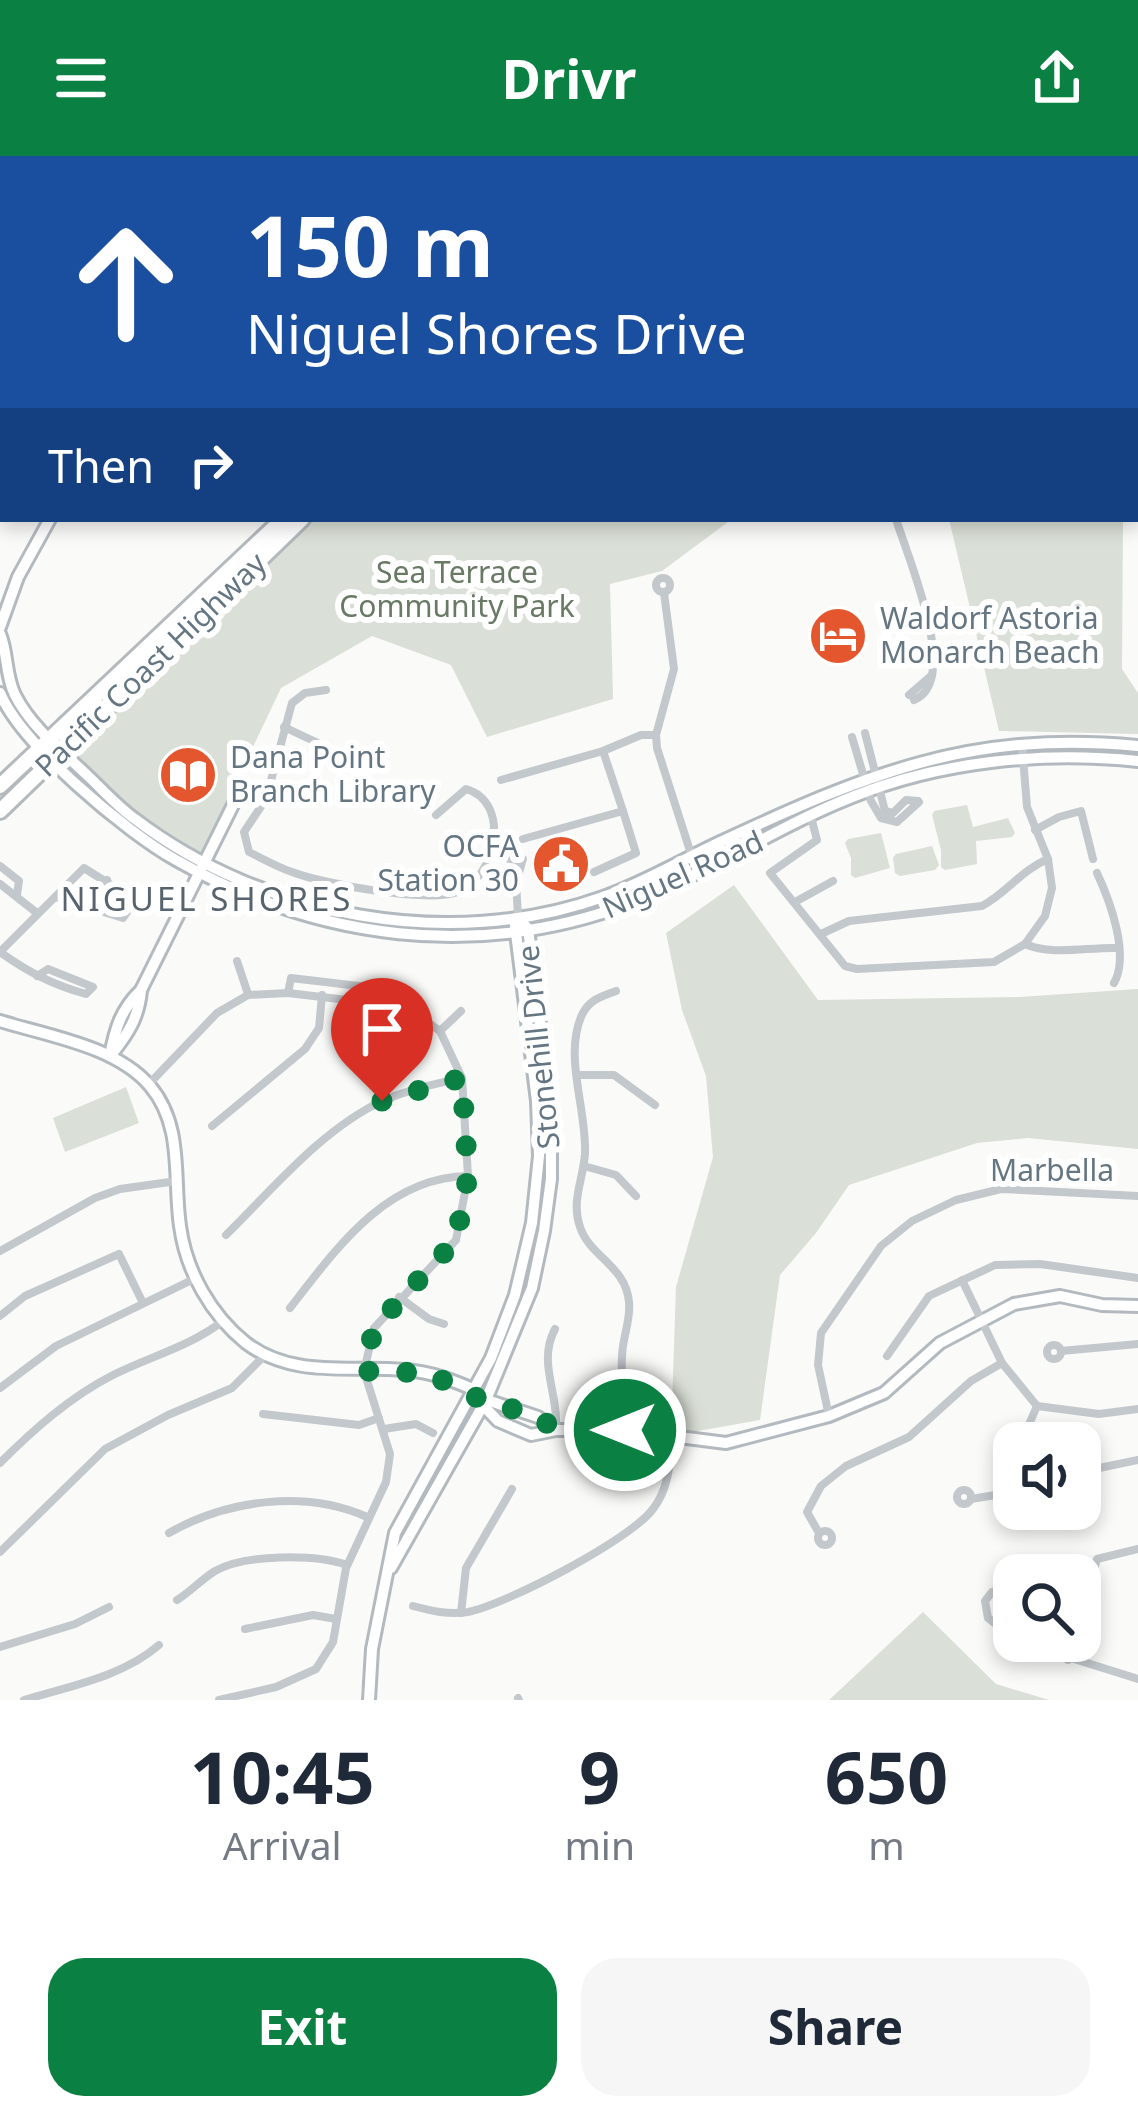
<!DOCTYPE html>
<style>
body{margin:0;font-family:"Noto Sans",sans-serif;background:#f6f6f7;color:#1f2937;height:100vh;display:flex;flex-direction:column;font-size:45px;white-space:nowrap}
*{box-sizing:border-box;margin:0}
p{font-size:39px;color:#747a83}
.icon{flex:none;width:66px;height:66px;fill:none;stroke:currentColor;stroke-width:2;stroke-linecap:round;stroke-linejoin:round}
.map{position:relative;height:1544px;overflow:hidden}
.details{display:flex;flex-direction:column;background:#fff;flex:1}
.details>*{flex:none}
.guide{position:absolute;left:0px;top:0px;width:1140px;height:366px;box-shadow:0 6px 18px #0003;background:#1a4fa0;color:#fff;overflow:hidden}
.controls{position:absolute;left:993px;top:1266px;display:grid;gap:24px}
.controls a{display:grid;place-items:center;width:108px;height:108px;border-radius:24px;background:#fff;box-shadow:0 6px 18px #0003;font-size:60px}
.pin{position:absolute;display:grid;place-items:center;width:102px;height:102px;color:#fff;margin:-123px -51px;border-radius:50% 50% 50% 0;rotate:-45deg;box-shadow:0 0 12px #0007}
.pin .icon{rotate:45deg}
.me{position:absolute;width:132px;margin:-66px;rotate:270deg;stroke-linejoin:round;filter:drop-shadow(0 0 9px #0008)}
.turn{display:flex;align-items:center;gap:42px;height:252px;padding:0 48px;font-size:54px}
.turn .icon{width:156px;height:156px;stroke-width:2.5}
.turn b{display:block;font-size:84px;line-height:102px}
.then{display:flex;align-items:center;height:114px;padding:0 48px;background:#0003;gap:24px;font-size:45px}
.eta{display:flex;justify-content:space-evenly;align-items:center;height:204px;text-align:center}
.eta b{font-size:72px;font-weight:700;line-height:84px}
.cta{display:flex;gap:24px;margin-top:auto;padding:24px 48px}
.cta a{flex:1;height:138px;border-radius:36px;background:#0b8043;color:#fff;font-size:48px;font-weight:700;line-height:138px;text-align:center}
.cta a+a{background:#f6f6f7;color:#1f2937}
header{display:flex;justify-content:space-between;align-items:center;height:156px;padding:0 48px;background:#0b8043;color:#fff;font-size:54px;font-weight:700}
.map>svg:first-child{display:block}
</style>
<header><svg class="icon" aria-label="menu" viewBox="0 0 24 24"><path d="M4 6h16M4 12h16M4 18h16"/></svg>Drivr<svg class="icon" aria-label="share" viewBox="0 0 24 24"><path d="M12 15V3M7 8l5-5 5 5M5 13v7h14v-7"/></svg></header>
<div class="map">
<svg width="1138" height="1544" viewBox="0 0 1138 1544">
<rect width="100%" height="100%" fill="#fafaf8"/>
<g fill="#dadfd7">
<path d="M 314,363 L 732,363 L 662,415 L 610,428 L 613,543 L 487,581 L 451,509 L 372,480 L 281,532 L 201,700 L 149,669 L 68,594 Z"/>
<path d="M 949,363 L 1123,363 L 1122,513 L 1138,537 L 1138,578 L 999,575 Z"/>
<path d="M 967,649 L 973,671 L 1008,662 L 1015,677 L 1012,681 L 976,685 L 977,708 L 945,714 L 941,711 L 941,694 L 932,659 L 934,655 Z"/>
<path d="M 881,677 L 890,712 L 855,722 L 851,719 L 851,702 L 845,687 L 848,683 Z"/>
<path d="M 932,690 L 939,709 L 935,714 L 900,720 L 895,717 L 893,702 L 896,698 Z"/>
<path d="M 734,729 L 818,844 L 1019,841 L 1138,833 L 1138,993 L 1028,982 L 977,987 L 849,1029 L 816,1077 L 780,1119 L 760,1264 L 681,1278 L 672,1249 L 676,1131 L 713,1001 L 706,920 L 682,854 L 666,777 Z"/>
<path d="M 126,931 L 139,967 L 65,996 L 53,962 Z"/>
<path d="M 923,1456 L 996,1528 L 1049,1544 L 829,1544 Z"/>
</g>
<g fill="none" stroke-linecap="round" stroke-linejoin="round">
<g stroke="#bbc7cb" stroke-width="3">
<path d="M 1072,0 L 1138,2"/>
<path d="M 1029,3 L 1041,0"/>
</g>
<g stroke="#b3babf" stroke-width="16">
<g id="secondary">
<path d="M 0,471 L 18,421 L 50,363"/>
<path d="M 0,478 C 8,497 5,519 15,539 C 31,571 63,596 88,620 C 103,634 118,651 135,663 C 264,761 449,796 603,741 C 643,727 680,705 718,687 C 867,618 970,574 1138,590"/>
<path d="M 0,537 C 22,589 126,676 176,704 C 317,784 477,805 631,747 C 707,718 776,671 852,641 C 941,605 1043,595 1138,605"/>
<path d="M 0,865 C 48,880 116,890 150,930 C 184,970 173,1023 180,1070 C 186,1115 211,1159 246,1187 C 294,1223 351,1209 405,1214 C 431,1216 452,1224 475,1234"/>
<path d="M 111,899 C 128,878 139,861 141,834"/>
<path d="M 110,900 C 115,873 121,853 141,834 L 237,641"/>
<path d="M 473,1239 L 498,1265 L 531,1279 L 556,1274 L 625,1274 L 726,1287 L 829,1260 L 884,1237 L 940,1187 L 1014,1148 L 1060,1140 L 1102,1149 L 1138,1150"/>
<path d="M 481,1242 L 538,1261 L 556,1274"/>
<path d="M 391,1412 L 486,1244 L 532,1132 L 544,1075 L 551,1023 L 551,951 L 528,773 L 523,767"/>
<path d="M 369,1544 L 372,1493 L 395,1377 L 491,1202 L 515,1139 L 532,1067 L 539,1000 L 537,945 L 515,769"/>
</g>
</g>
<g stroke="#b4b9bd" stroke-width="20">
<g id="highway">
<path d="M 607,3 L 609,0"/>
<path d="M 0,630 L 283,363"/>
<path d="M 0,655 L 302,363"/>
</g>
</g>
<g stroke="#c3c8cc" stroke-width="8">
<path d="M 308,0 L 308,3"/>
<path d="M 494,0 L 503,3"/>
<path d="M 208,3 L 208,0"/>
<path d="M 461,3 L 479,0"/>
<path d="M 518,3 L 519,0"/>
<path d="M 896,363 C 907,400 962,525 914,544"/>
<circle cx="663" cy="429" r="7"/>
<path d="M 664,437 L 674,513 L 656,579 L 657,592 L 692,701"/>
<path d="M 326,534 L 305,537 L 292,547 L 266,643 L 244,676 L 249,696 C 263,703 277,711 292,716 C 324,728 427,747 458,736 C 496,722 512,646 466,633 L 436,659"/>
<path d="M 909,539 L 932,519"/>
<path d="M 284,571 L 320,588"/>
<path d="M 865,577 L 885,655 L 893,657 L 906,644 L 918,645"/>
<path d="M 852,581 L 871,645 L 881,662 L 897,666 L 919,646"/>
<path d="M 501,624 L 603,595 L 641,579 L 656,579"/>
<path d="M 237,641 L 293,646"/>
<path d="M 811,661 L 817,684 L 770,717 L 845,810 L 857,813 L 994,806 L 1025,788 L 1045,760 L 1052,732 L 1048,703 L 1027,651 L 1022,589"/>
<path d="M 1035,674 L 1059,661 L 1081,655 L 1093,703"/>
<path d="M 523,683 L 623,655 L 603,595"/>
<path d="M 489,696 L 521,707"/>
<path d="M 0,710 L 19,725 L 17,739"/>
<path d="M 594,716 L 636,697 L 623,655"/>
<path d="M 1097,717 C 1110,745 1130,799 1114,827"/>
<path d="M 0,728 L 37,757"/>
<path d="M 795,746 L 833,725"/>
<path d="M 91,751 L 107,724"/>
<path d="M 518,760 L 516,727 L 523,703"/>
<path d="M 821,778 L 849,765 L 982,750 C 1007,737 1021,714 1048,703"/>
<path d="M 1025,788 C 1052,800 1087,791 1117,792"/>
<path d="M 0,796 L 84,712 L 135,744 L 123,762 L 55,741"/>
<path d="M 0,796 C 28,816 53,829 86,838 L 93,831 L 48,813 L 37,820"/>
<path d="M 237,805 L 248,838"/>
<path d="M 616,835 C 600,841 588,844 581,861 C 564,902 587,954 585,998 C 583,1024 571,1045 580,1071 C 590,1101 626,1110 629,1146 C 631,1165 622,1182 622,1201 C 620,1226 627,1249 625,1274"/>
<path d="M 288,837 L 291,822 L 401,835 L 408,838 L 406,851"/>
<path d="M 440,875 L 461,855"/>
<path d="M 578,919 L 614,919 L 655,949"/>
<path d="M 149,928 L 217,857 L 248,839 L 288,837 L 406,851 L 440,875 L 462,922 L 468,1020 L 456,1084 L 374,1172 L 364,1215 L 390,1298 L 386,1326 L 346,1412 L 333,1486 L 316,1513 L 276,1531 L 219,1544"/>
<path d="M 212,970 L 305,893 L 319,872 L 322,839"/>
<path d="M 584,1010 L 616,1019 L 636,1040"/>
<path d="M 226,1079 C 273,1033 321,974 382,945 C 407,934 435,928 462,922"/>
<path d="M 0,1095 L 95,1042 L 120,1033 L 177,1025"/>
<path d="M 962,1124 L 1002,1207 L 1037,1250 L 1099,1258 L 1138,1253"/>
<path d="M 399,1141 L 429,1163 L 444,1168"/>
<path d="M 290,1152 C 336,1093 386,1021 468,1020"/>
<path d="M 0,1160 L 25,1140 L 119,1098 L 142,1145"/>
<path d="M 555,1173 C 537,1206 559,1238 556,1273"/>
<circle cx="1054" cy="1196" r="7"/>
<path d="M 1061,1195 L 1138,1188"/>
<path d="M 887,1200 L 929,1140 L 995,1109 L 1040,1108 L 1138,1122"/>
<path d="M 0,1232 L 56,1190 L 194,1123"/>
<path d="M 263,1258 L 359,1269 L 379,1262"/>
<path d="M 829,1260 L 818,1209 L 821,1177 L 881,1090 L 912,1065 L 956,1044 L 1001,1033 L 1138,1040"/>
<path d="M 384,1273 L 416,1268 L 433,1277"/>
<path d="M 1021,1287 L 1037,1250"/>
<path d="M 0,1307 C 34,1273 70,1241 113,1219 C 151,1200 189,1191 223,1165"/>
<path d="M 1080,1316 L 1138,1304"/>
<circle cx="964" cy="1341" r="7"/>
<path d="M 971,1343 L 1014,1336"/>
<circle cx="825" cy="1382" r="7"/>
<path d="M 169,1377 C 227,1344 305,1333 367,1361"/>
<path d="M 819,1377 L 807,1356 L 821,1330 L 846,1310 L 909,1281 L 971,1225 L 1002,1207"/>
<path d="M 0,1396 L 105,1293 L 168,1259 L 232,1232 L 265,1199"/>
<path d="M 1014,1429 L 992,1436 L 985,1445 L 988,1462 L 1014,1482"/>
<path d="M 177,1444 C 190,1436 202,1423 215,1415 C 245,1398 315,1398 347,1409"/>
<path d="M 413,1450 C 432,1455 448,1459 468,1456 C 507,1448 630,1384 653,1353 C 669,1332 670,1308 672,1282"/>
<path d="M 461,1457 L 466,1412 L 512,1333"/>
<path d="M 1080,1462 L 1097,1403 L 1138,1393"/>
<path d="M 245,1473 L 313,1459 L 336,1463"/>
<path d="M 1017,1485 L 1138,1523"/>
<path d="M 0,1491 L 75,1468 L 109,1451"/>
<path d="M 1068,1504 L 1073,1485"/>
<path d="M 518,1542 L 519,1544"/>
<path d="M 24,1544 C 70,1530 122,1521 159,1489"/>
</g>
<use href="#secondary" stroke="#fff" stroke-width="10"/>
<use href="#highway" stroke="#fff" stroke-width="14"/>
</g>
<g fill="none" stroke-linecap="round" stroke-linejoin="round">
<path stroke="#0b8043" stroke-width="21" stroke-dasharray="0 37.8" d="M 382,945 L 462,922 L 468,1020 L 456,1084 L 374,1172 L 364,1215 L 429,1217 L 472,1240 L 538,1261 L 556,1274 L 625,1274"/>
</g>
<defs>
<g id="hotel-disc" transform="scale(3)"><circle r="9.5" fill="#e4572e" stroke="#fff"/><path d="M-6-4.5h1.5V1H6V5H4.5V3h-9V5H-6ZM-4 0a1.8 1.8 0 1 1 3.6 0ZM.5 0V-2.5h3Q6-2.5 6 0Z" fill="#fff"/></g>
<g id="library-disc" transform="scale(3)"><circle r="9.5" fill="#e4572e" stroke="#fff"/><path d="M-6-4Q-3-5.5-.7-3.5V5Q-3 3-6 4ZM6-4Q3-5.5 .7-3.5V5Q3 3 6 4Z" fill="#fff"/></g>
<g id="civic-disc" transform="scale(3)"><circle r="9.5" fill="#e4572e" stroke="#fff"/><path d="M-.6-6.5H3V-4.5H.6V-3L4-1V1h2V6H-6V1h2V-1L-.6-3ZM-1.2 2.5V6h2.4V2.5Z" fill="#fff"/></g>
</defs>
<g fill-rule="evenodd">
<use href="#hotel-disc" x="838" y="480"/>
<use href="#library-disc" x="188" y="619"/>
<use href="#civic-disc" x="561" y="708"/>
</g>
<g text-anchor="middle" stroke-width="12" stroke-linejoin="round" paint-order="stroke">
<g font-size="30" fill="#687a64" stroke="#fff">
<text x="457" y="427">Sea Terrace<tspan x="457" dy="34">Community Park</tspan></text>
</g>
<g font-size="30" fill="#657683" stroke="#fff" text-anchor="start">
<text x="880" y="473">Waldorf Astoria<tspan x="880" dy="34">Monarch Beach</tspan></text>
<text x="230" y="612">Dana Point<tspan x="230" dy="34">Branch Library</tspan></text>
<text x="519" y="701" text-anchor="end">OCFA<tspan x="519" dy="34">Station 30</tspan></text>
</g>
<g font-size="30" fill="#657683" stroke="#fff">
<text transform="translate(151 509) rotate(-44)" y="10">Pacific Coast Highway</text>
<text transform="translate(683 719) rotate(-24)" y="10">Niguel Road</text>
<text transform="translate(539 891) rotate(-96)" y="10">Stonehill Drive</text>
<text x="1052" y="1025">Marbella</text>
</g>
<g font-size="33" letter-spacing="3" fill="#57646e" stroke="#fff">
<text x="207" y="755">NIGUEL SHORES</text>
</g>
</g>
</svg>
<div class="controls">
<a><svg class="icon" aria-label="sound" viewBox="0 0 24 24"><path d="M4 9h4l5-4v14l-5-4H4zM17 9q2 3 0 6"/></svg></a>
<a><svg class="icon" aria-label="search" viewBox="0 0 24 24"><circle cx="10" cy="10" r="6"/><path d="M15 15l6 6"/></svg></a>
</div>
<div class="pin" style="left:382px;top:945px;background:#d93025"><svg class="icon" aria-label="arrive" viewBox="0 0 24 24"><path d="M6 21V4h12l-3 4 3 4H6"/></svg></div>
<svg class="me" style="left:625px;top:1274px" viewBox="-20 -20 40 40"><circle r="17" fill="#0b8043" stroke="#fff" stroke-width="3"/><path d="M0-11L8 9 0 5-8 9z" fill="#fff"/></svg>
<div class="guide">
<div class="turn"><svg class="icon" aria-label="ahead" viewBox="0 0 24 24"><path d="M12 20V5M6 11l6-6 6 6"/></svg><div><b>150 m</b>Niguel Shores Drive</div></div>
<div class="then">Then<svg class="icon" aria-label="right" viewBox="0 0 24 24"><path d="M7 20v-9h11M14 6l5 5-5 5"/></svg></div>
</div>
</div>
<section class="details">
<div class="eta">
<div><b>10:45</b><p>Arrival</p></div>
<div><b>9</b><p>min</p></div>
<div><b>650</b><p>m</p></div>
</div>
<div class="cta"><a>Exit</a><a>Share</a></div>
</section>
